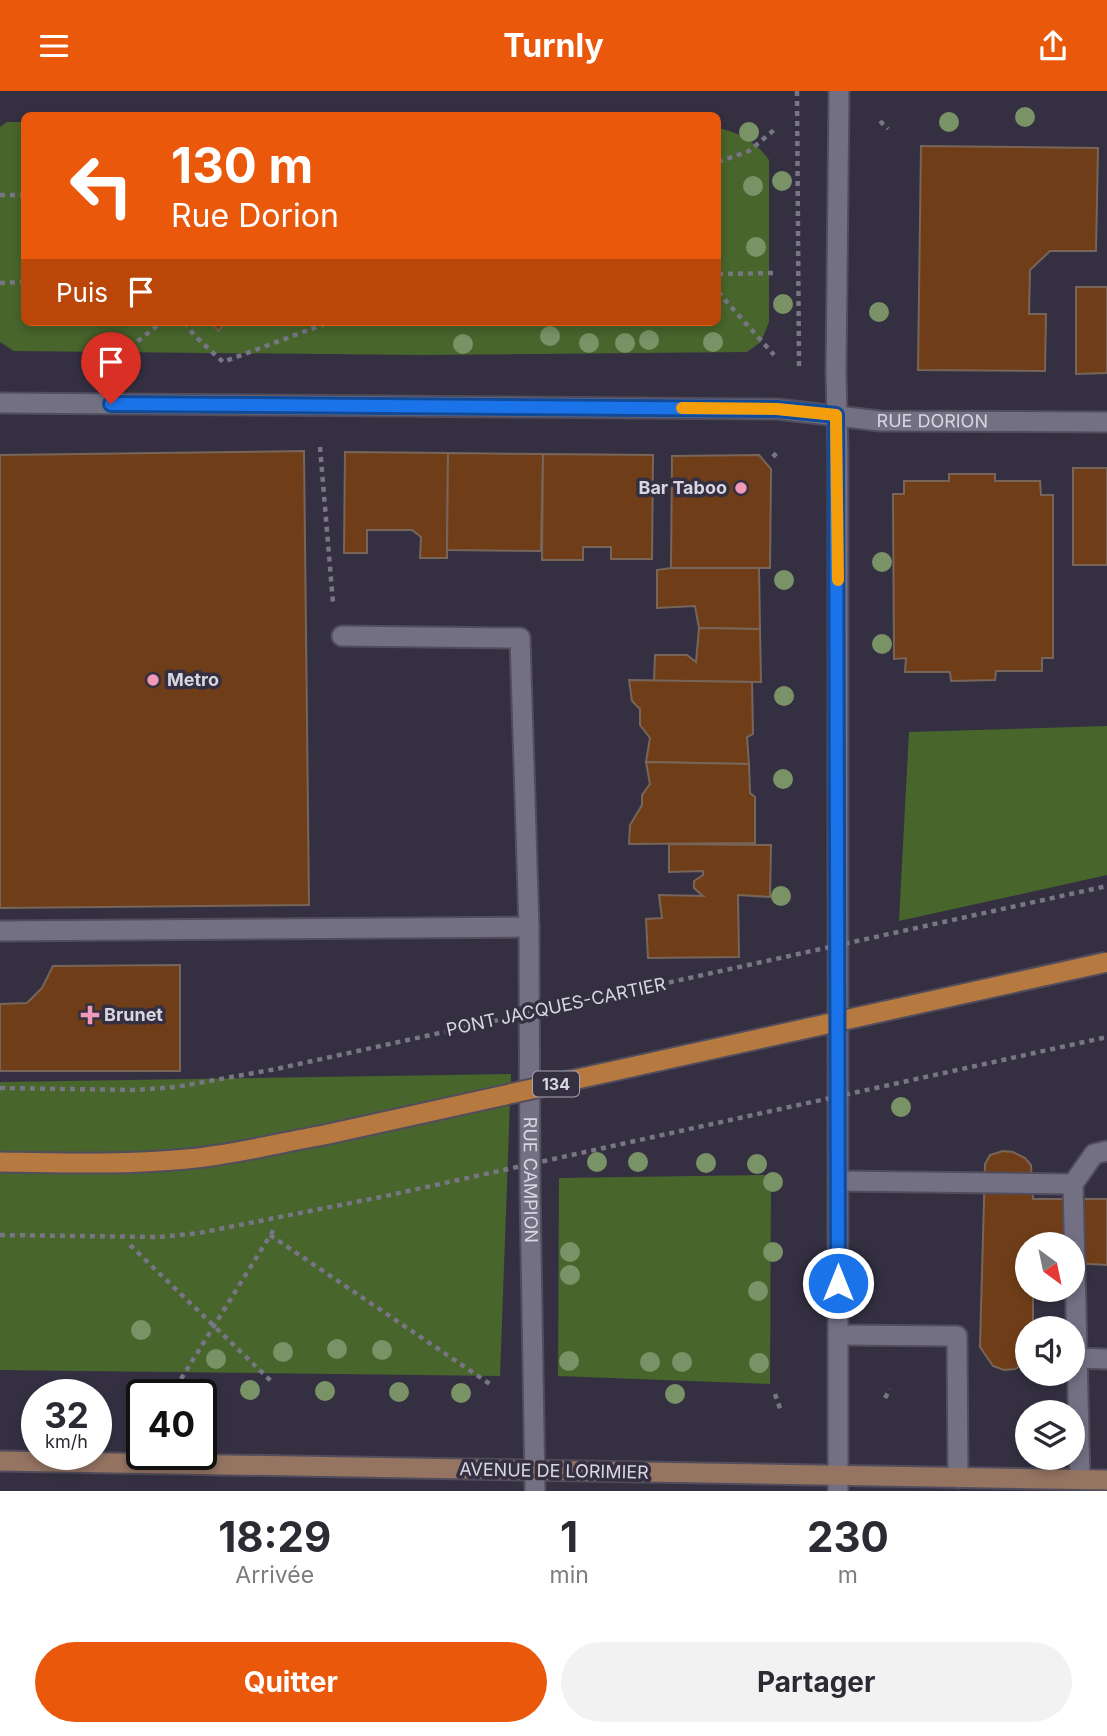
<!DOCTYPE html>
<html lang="fr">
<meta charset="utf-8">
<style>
body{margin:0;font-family:Inter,sans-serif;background:#f2f2f3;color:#2b2b33;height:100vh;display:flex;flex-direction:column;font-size:26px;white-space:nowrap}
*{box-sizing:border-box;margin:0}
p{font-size:23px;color:#7c7c81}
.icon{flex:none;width:38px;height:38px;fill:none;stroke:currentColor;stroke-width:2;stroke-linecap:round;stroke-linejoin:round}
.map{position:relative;height:1400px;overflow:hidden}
.sheet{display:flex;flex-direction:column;background:#fff;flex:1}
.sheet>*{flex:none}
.hud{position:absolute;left:21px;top:21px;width:700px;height:214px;border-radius:10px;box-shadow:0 4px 10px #0003;background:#ea580c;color:#fff;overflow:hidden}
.needle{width:46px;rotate:147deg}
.controls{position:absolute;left:1015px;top:1141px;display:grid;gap:14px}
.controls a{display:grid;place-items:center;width:70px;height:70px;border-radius:50%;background:#fff;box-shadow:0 4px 10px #0003;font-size:35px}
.speed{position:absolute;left:21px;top:1288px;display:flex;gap:14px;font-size:35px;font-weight:700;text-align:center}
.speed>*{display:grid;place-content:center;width:91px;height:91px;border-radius:50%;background:#fff;box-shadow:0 4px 10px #0003;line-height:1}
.speed small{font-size:18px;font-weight:400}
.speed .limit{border:4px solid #111;border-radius:10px;background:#fff;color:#111}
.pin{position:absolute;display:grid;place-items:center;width:60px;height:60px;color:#fff;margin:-72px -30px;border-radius:50% 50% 50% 0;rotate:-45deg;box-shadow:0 0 7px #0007}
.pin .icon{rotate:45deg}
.me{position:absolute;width:77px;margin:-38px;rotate:0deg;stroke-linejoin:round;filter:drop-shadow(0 0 5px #0008)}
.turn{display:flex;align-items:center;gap:24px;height:147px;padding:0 35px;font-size:32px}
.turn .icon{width:91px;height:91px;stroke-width:2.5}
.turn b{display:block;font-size:49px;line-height:60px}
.then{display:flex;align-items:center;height:66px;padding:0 35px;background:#0003;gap:14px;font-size:26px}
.eta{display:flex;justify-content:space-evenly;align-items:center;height:119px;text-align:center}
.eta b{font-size:42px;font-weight:700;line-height:49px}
.button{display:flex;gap:14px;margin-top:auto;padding:14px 35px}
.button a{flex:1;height:80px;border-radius:42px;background:#ea580c;color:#fff;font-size:28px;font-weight:700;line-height:80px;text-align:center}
.button a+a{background:#f2f2f3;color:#2b2b33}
header{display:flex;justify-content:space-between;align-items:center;height:91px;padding:0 35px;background:#ea580c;color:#fff;font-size:32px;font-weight:700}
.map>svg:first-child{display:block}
</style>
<header><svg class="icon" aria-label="menu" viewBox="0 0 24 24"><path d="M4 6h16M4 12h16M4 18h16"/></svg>Turnly<svg class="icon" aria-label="share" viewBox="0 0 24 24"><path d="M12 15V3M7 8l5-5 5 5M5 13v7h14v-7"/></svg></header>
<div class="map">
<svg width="1107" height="1400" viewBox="0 0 1107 1400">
<rect width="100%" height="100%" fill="#343042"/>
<g fill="#48652c">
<path d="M 7,31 L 24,31 L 24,231 L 718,231 L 718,37 C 740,42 755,50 769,69 L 769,231 L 761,251 L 747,261 L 421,264 L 14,260 L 0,251 L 0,36 Z"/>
<path d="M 1107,635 L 1107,784 L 899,830 L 909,641 Z"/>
<path d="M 511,983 L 500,1285 L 0,1279 L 0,991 Z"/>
<path d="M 771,1084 L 770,1293 L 558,1285 L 559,1087 Z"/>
</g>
<g fill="#6f3e19" stroke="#786559" stroke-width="2">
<path d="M 921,55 L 1098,57 L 1096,160 L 1050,160 L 1030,179 L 1029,223 L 1046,223 L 1045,280 L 918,279 Z"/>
<path d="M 1076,196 L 1107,196 L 1107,282 L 1076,283 Z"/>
<path d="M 209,231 L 224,231 L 219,240 Z"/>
<path d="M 304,360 L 309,814 L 0,817 L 0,364 Z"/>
<path d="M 345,361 L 448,362 L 447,467 L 420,467 L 421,446 L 412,439 L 367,439 L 367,462 L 344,462 Z"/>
<path d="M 448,362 L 543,363 L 541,460 L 447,459 Z"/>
<path d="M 543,363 L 653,364 L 652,468 L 611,468 L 611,456 L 583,456 L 583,469 L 542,469 Z"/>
<path d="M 759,364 L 771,378 L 770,477 L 671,477 L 672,365 Z"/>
<rect x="1073" y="377" width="34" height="97"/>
<path d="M 949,383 L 995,383 L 995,390 L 1040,390 L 1041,404 L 1053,404 L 1053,567 L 1042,567 L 1042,580 L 996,580 L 995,589 L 951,590 L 950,581 L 905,581 L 906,567 L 894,568 L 893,403 L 904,403 L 904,390 L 949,390 Z"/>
<path d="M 671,477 L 759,477 L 760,538 L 699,537 L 695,515 L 657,517 L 657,479 Z"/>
<path d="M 699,537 L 760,538 L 761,591 L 654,590 L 655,564 L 687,564 L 696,571 Z"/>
<path d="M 629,589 L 752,591 L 753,643 L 747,646 L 749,673 L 646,671 L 650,647 L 640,634 L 640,618 L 632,610 Z"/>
<path d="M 646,671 L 749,673 L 750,702 L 755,706 L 755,752 L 629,753 L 630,734 L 642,714 L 642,704 L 650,693 Z"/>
<path d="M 669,753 L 771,754 L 770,806 L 738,804 L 739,866 L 648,867 L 646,828 L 662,827 L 659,804 L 703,805 L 694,797 L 694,790 L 703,784 L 703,780 L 669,781 Z"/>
<path d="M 180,874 L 180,980 L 0,980 L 0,913 L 27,912 L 42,897 L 53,875 Z"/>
<path d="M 1003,1060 L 1013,1061 L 1025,1067 L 1031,1074 L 1033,1108 L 1107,1108 L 1107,1174 L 1073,1172 L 1073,1153 L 1027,1153 L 1027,1199 L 1033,1199 L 1033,1237 L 1027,1237 L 1027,1270 L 1015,1278 L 1004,1279 L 993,1275 L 980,1256 L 985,1073 L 990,1064 Z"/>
</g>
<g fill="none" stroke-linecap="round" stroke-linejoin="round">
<g stroke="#514d5c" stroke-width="23">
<g id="service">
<path d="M 342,545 L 520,547"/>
<path d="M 0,840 L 529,836"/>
<path d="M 838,1090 L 1073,1093 L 1080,1388"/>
<path d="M 1073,1093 L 1094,1063 L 1107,1060"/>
<path d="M 838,1244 L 957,1245 L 958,1387"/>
<path d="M 1077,1267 L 1107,1268"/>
</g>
</g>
<g stroke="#514d5c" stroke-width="23">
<g id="minor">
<path id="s1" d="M 0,312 L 777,318 L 880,330 L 1107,331"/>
<path id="s2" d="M 520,547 L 529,836 L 530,1098 L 535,1400"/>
</g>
</g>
<g stroke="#514d5c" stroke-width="23">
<path id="tertiary" d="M 838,1400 L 838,361 L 836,282 L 839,0"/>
</g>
<g stroke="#514d5c" stroke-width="23">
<path id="secondary" d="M 0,1370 C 369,1375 738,1384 1107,1389"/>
</g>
<g stroke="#787584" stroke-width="4.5" stroke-dasharray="5 5" stroke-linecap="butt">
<path d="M 797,0 L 799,276"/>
<path d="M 91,23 L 93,24"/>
<path d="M 189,24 L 190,24"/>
<path d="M 880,30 L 888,38"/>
<path d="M 718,71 L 749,60 L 774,39"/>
<path d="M 0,104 L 24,104"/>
<path d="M 718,183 L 775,182"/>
<path d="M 0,192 L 24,191"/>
<path d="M 718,201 L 774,264"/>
<path d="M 185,231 L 194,244 L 223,271 L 330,231"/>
<path d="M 114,269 L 162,231"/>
<path d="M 320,356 L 333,512"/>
<path d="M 773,366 L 779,359"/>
<path d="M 270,1144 L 490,1293"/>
<path d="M 130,1154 L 271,1290"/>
<path d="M 181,1288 L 276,1135"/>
<path d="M 775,1303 L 781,1320"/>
<path d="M 885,1307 L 890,1298"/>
</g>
<use href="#service" stroke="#747084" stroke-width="19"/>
<use href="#minor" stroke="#747084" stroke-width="19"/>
<use href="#tertiary" stroke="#747084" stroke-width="19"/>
<use href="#secondary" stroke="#957462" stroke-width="19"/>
<g stroke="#514d5c" stroke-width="23" stroke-linecap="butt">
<path id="primary-bridge" d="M 0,1071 C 62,1072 125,1074 187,1068 C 233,1064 278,1052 324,1044 L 1107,871"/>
</g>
<g stroke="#787584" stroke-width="4.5" stroke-dasharray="5 5" stroke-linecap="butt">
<path d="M 0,997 L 136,999 L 176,996 L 276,978 L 1107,795"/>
<path d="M 0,1144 L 159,1146 L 199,1142 L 381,1106 L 1107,946"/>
</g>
<use href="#primary-bridge" stroke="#b6793f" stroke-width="19"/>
</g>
<g fill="#799266">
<circle cx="1025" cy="26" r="10"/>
<circle cx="949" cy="31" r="10"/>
<circle cx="749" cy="41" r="10"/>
<circle cx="782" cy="90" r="10"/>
<circle cx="753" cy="95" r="10"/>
<circle cx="756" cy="156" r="10"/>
<circle cx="783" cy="213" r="10"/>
<circle cx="879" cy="221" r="10"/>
<circle cx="550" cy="245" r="10"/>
<circle cx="649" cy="249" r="10"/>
<circle cx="713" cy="251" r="10"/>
<circle cx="589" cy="252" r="10"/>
<circle cx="625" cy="252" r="10"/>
<circle cx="463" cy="253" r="10"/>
<circle cx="882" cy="471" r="10"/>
<circle cx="784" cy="489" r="10"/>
<circle cx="882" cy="553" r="10"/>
<circle cx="784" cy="605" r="10"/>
<circle cx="783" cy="688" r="10"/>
<circle cx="781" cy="805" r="10"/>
<circle cx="901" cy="1016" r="10"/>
<circle cx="597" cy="1071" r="10"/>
<circle cx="638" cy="1071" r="10"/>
<circle cx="706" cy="1072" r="10"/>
<circle cx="757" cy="1073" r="10"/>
<circle cx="773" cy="1091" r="10"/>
<circle cx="570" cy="1161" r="10"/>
<circle cx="773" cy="1161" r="10"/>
<circle cx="570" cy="1184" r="10"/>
<circle cx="758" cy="1200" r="10"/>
<circle cx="141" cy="1239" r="10"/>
<circle cx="337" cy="1258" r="10"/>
<circle cx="382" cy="1259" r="10"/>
<circle cx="283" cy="1261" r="10"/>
<circle cx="216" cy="1268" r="10"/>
<circle cx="569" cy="1270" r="10"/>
<circle cx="650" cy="1271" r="10"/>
<circle cx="682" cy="1271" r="10"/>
<circle cx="759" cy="1272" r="10"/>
<circle cx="250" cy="1299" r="10"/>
<circle cx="325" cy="1300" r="10"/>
<circle cx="399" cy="1301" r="10"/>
<circle cx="461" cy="1302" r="10"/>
<circle cx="675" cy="1303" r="10"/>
</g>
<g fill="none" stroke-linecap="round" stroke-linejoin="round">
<g stroke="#114b97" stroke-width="18">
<path id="route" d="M 111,313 L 777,318 L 836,324 L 838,1192"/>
</g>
<use href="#route" stroke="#1a73e8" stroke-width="12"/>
<path stroke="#f59e0b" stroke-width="12" d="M 682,317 L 777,318 L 836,324 L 838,489"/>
</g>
<g fill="#f09ab7" stroke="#343042" stroke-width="2.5">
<circle cx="741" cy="397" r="7"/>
<circle cx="153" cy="589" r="7"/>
<path d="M86.5 913.5h7v7h7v7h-7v7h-7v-7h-7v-7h7z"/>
</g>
<g text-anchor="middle" stroke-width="7" stroke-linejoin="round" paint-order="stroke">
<rect fill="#343042" stroke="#a7a4b1" stroke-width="2" x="533" y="980.5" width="46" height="25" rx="5"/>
<g font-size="16" font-weight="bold" fill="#d8d6e1">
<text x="556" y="999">134</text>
</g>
<g font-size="18" fill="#d8d6e1" stroke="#343042">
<text dy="6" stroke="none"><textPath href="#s1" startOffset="933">RUE DORION</textPath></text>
<text transform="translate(556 916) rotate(-12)" y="6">PONT JACQUES-CARTIER</text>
<text dy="6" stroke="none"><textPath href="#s2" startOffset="542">RUE CAMPION</textPath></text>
<text transform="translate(554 1380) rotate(1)" y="6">AVENUE DE LORIMIER</text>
</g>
<g font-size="18" font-weight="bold" fill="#d8d6e1" stroke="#343042" text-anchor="start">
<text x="727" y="403" text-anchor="end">Bar Taboo</text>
<text x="167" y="595">Metro</text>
<text x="104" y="930">Brunet</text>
</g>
</g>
</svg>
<div class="controls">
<a><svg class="needle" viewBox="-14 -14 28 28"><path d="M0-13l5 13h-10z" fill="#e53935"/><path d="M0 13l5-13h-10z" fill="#7c7c81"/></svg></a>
<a><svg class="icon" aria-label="sound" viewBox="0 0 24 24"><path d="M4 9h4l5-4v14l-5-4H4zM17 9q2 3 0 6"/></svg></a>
<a><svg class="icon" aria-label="layers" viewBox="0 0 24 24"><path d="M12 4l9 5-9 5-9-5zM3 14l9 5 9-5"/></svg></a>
</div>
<div class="speed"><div>32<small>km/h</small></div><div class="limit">40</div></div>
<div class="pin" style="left:111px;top:313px;background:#d93025"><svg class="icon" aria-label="arrive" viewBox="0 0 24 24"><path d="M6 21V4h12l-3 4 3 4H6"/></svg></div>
<svg class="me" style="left:838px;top:1192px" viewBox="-20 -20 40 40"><circle r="17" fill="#1a73e8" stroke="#fff" stroke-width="3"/><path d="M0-11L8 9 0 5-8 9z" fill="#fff"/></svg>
<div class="hud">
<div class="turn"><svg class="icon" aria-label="left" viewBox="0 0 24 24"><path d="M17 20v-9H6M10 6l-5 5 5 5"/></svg><div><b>130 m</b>Rue Dorion</div></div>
<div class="then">Puis<svg class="icon" aria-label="arrive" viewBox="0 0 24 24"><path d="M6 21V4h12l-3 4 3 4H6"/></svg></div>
</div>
</div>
<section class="sheet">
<div class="eta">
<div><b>18:29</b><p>Arrivée</p></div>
<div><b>1</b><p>min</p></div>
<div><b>230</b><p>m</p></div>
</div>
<div class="button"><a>Quitter</a><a>Partager</a></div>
</section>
